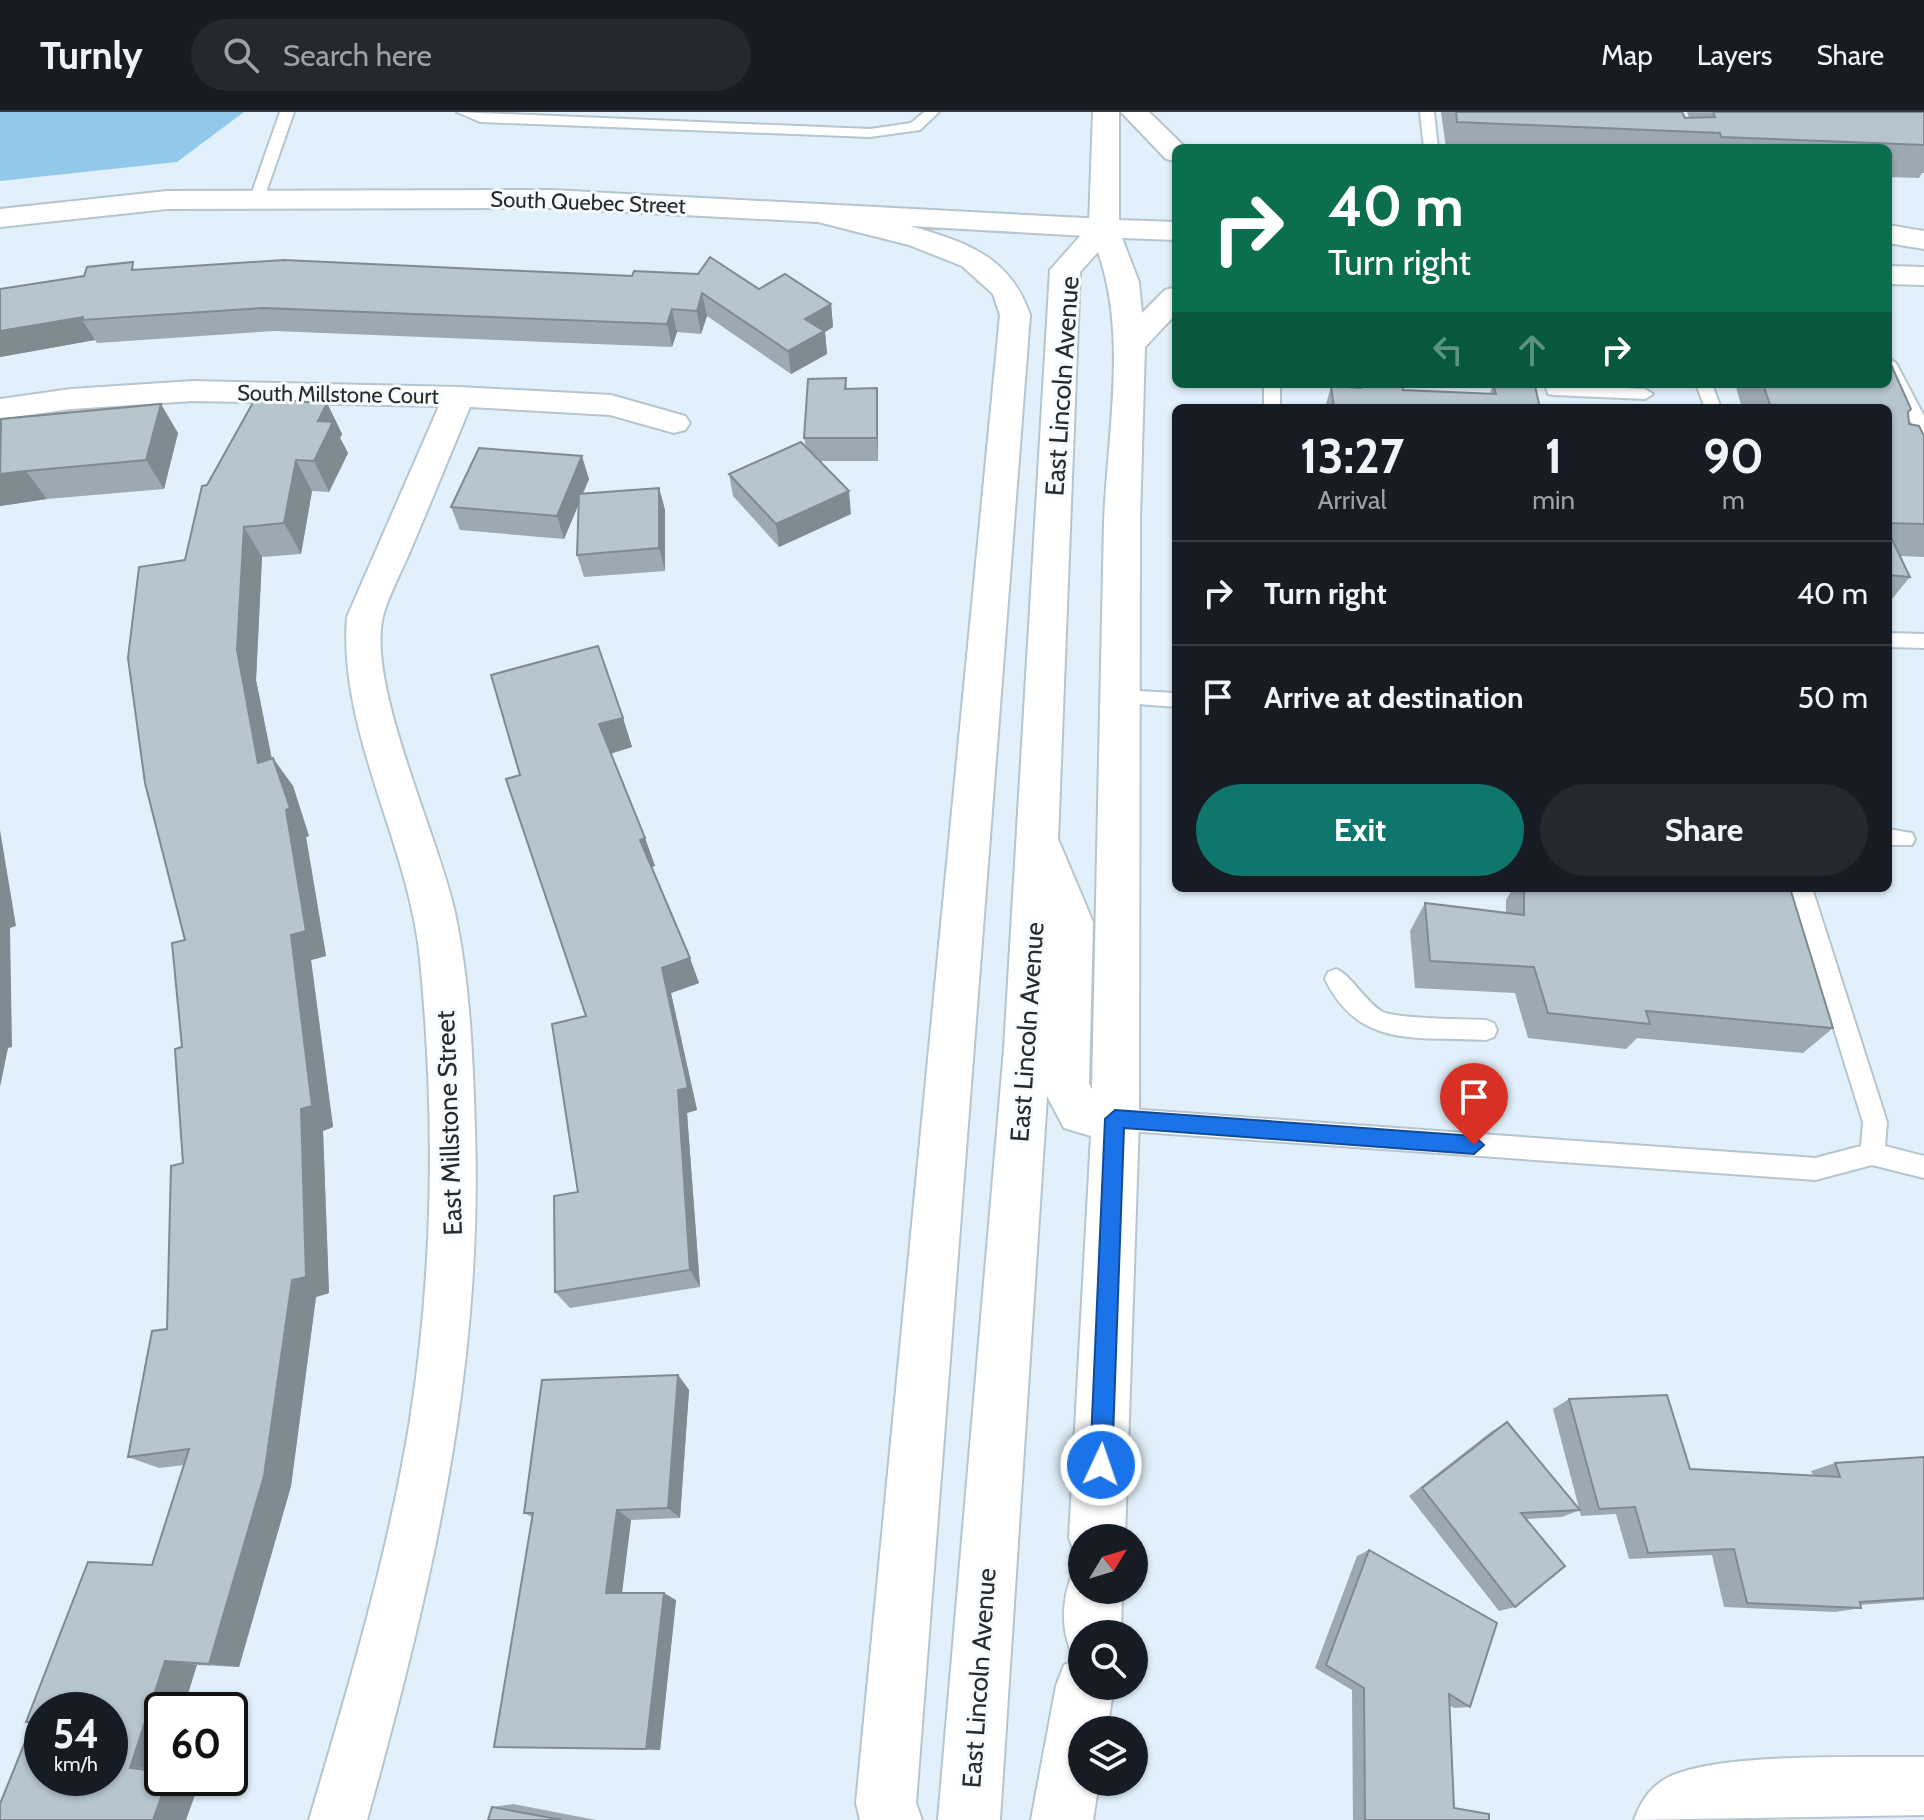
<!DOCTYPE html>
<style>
body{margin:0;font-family:Cabin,sans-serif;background:#242831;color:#f1f3f6;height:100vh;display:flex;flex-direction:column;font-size:30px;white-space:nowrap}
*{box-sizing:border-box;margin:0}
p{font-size:26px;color:#9ea1a6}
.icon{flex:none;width:44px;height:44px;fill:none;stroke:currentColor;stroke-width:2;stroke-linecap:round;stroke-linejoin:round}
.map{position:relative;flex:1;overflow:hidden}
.side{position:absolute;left:1172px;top:292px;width:720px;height:488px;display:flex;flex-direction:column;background:#171b24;border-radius:12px;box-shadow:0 2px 6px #0004}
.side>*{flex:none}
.hud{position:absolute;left:1172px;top:32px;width:720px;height:244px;border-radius:12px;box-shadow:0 2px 6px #0004;background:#0b6e4f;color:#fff;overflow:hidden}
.needle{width:52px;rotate:52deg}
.fabs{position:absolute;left:1068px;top:1412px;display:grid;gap:16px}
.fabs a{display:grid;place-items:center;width:80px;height:80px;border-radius:50%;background:#171b24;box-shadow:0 2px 6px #0004;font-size:40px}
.speed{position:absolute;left:24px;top:1580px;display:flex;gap:16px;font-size:40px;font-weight:700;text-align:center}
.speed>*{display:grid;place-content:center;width:104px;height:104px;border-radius:50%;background:#171b24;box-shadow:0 2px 6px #0004;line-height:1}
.speed small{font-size:20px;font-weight:400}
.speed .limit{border:4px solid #111;border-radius:12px;background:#fff;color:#111}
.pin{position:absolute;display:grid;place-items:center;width:68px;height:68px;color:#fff;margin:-82px -34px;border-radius:50% 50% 50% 0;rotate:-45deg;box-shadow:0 0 8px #0007}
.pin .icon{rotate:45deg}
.me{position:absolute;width:88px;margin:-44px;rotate:3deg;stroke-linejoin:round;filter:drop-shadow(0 0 6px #0008)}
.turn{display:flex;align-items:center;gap:28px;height:168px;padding:0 24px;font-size:36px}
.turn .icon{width:104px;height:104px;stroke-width:2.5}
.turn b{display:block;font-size:56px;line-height:68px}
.lanes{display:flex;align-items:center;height:76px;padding:0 24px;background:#0003;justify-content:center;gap:40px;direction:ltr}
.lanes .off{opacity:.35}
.eta{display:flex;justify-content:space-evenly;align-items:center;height:136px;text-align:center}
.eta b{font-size:48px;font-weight:700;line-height:56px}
.button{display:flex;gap:16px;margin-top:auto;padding:16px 24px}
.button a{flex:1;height:92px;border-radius:48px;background:#0f766e;color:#fff;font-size:32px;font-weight:700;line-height:92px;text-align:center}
.button a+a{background:#242831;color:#f1f3f6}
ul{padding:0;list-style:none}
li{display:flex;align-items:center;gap:24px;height:104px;padding:0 24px;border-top:2px solid #363941}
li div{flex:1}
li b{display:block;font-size:30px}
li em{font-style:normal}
header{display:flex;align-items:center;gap:48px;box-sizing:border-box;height:112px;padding:0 40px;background:#171b24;border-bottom:2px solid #363941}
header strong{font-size:38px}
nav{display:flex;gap:44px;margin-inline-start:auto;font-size:28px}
.search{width:560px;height:72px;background:#242831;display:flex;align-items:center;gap:20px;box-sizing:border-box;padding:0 28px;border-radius:44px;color:#9ea1a6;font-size:30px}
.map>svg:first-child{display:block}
</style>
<header>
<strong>Turnly</strong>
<div class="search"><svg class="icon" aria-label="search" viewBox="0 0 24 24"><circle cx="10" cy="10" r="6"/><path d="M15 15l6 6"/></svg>Search here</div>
<nav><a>Map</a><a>Layers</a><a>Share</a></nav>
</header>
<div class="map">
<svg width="1924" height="1708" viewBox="0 0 1924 1708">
<rect width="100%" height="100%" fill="#e1f0fa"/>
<path fill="#92c9eb" d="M 0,0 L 244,0 L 177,50 L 0,69 Z"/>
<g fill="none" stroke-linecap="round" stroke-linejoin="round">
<g stroke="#b7c5cf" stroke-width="4">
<g id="lane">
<path d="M 280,0 L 294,0 L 264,86 L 252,89 L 250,86 Z"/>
<path d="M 457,0 L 870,17 L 911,11 L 924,0 L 939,0 L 920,18 L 870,25 L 480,10 Z"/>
<path d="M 1420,0 L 1434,0 L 1438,36 L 1424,36 Z"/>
<path d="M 1888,246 L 1896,251 L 1924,304 L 1924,325 L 1916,320 L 1888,266 Z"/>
<rect x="1264" y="272" width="16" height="24"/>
<path d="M 1545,272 L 1645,277 L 1653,282 L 1645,287 L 1554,283 L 1548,282 Z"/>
<path d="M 1696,272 L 1712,272 L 1721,296 L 1705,296 Z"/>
<path d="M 1888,521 L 1924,522 L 1924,536 L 1888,535 Z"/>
<path d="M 1120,578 L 1176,581 L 1176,595 L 1113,590 L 1110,585 L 1113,580 Z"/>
<path d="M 1888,717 L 1912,721 L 1915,727 L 1912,733 L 1888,733 Z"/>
<path d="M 1790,776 L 1812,776 L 1887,1010 L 1885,1034 L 1924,1044 L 1924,1066 L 1872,1053 L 1815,1068 L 1115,1018 L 1107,1015 L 1103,1007 L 1107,999 L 1115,996 L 1815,1046 L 1861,1034 L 1863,1010 Z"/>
<path d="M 1336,857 C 1350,862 1365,889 1381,899 C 1392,907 1467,907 1486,908 L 1494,911 L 1497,918 L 1494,925 L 1486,928 C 1419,924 1359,938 1325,867 L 1328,860 Z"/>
</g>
</g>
<g stroke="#b7c5cf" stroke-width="4">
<g id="street">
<path d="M 193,269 L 459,275 L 611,283 L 685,304 L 690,311 L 685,318 L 674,321 L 610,303 L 470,295 C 450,343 431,390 411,437 C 402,459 389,482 383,504 C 366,573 439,725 455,801 C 470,871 473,946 475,1019 C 483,1259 431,1478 367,1708 L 309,1708 C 348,1576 388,1444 410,1308 C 434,1155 435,1000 420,847 C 409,731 338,621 347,505 L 439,294 L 193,289 L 71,297 L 0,307 L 0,287 L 71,277 Z"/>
<path d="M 1924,1645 L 1924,1703 L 1634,1708 C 1640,1692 1647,1679 1662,1669 C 1706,1639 1866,1646 1924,1645 Z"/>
</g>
</g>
<g stroke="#b7c5cf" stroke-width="4">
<path id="secondary" d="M 551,78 L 1104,107 L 1114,110 L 1119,116 L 1114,122 L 1104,125 L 910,114 C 966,130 1010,144 1030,203 L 916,1691 L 922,1708 L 860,1708 L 856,1691 L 1000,203 L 993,182 L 962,154 L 909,133 L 818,110 L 551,96 L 167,97 L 0,115 L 0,97 L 167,79 Z"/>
</g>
<g stroke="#b7c5cf" stroke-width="4">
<g id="primary">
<path d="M 1093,0 L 1119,0 L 1119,108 L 1176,110 L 1176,128 L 1122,126 L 1139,170 L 1142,201 L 1165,178 L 1176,175 L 1176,202 L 1145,235 L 1140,407 L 1139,1007 L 1125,1426 L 1082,1426 L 1082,1448 L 1077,1446 L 1069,1426 L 1091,1024 L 1064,1016 L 1047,984 L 1000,1708 L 938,1708 L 1004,937 L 1050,158 L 1089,114 ZM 1098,140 C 1128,224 1107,323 1104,411 C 1100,600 1096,788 1092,977 L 1089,972 L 1093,810 L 1058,727 L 1080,160 Z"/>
<path d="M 1121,0 L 1149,0 L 1186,36 L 1176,36 L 1176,49 L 1166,47 Z"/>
<path d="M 1888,113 L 1924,119 L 1924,137 L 1888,131 Z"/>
<path d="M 1888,154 L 1924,155 L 1924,173 L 1888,172 Z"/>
<path d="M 1082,1455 L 1082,1478 L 1122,1478 L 1121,1522 L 1082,1522 L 1082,1574 L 1114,1574 L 1107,1618 L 1082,1618 L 1082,1670 L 1099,1670 L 1093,1708 L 1031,1708 L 1056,1574 L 1064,1553 L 1081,1546 L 1072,1542 C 1060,1514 1062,1486 1074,1458 Z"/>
</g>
</g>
<use href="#lane" fill="#fff" fill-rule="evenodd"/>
<use href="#street" fill="#fff" fill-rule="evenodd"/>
<use href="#secondary" fill="#fff" fill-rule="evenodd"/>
<use href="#primary" fill="#fff" fill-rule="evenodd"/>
</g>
<g fill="#9da9b2">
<path d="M 1441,0 L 1682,0 L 1685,6 L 1689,6 L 1687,0 L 1924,0 L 1924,61 L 1922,61 L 1919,66 L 1888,65 L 1888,36 L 1446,36 Z"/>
<path d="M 138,158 L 759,177 L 831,192 L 833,215 L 825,220 L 827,242 L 791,262 L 707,204 L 701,222 L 677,220 L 672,235 L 274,219 L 97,231 L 95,228 L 0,245 Z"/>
<path d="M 846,266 L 847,277 L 878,299 L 878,349 L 819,349 L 851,402 L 779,435 L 733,384 L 729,362 L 806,335 L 804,326 Z"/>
<path d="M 1359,272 L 1402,272 L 1403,278 L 1490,282 L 1493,272 L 1540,296 L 1325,296 L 1331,274 L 1358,276 Z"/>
<path d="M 1735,272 L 1888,272 L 1908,302 L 1909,312 L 1924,324 L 1924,445 L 1900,444 L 1910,465 L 1888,492 L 1888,296 L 1742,296 Z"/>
<path d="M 327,291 L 342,322 L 340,326 L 348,341 L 329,380 L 312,379 L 301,442 L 262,445 L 256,568 L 272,647 L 293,674 L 309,724 L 306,725 L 326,844 L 311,848 L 333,1015 L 323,1019 L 329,1181 L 316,1185 L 291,1374 L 239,1555 L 197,1553 L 162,1598 L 162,1666 L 0,1708 L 152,1453 L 184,1353 L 159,1356 L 128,1345 L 167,1217 L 183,1051 L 182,935 L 185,828 L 185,448 L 207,373 Z"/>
<path d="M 0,310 L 178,321 L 164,377 L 47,387 L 0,394 Z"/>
<path d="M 589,367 L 583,381 L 659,376 L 665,398 L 665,459 L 584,465 L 577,443 L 579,392 L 564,427 L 460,418 L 451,395 Z"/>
<path d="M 623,606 L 632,635 L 611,641 L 645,726 L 655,754 L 652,755 L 699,871 L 671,881 L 697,998 L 687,1001 L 700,1175 L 570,1196 L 555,1180 L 578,1080 L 586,904 L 520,663 Z"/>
<path d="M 1513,776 L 1790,776 L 1833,916 L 1803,941 L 1637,926 L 1626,937 L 1528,926 L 1515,881 L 1415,876 L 1410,819 L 1425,791 L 1506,801 L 1506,788 Z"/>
<path d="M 678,1263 L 689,1278 L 680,1406 L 631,1408 L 622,1481 L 676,1488 L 660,1638 L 494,1635 L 532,1405 L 524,1401 Z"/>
<path d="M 1569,1287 L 1690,1357 L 1813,1363 L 1811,1359 L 1835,1351 L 1924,1486 L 1924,1488 L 1860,1493 L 1861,1496 L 1835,1500 L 1724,1495 L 1712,1443 L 1629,1447 L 1616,1402 L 1581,1404 L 1553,1297 Z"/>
<path d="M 1507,1310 L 1580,1398 L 1562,1405 L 1526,1407 L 1515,1495 L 1499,1499 L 1409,1384 L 1492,1319 Z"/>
<path d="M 1369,1438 L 1470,1595 L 1454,1596 L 1449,1593 L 1454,1696 L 1489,1708 L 1353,1708 L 1352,1578 L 1315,1556 L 1357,1444 Z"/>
<path d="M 513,1692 L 596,1708 L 488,1708 L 492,1695 Z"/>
</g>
<g fill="#808a91">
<path d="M 702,181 L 707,204 L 701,222 L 697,199 Z"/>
<path d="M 831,192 L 833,215 L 825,220 L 827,242 L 791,262 L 788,239 L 805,207 Z"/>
<path d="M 672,197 L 677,220 L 672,235 L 667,212 Z"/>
<path d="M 83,205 L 82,208 L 95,228 L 0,245 L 0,219 Z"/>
<path d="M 877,276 L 878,299 L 878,349 L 877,326 Z"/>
<path d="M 327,291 L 342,322 L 340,326 L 348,341 L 329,380 L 314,349 L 318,309 Z"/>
<path d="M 161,292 L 178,321 L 164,377 L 146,348 Z"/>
<path d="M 582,344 L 589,367 L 564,427 L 557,404 Z"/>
<path d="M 296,348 L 312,379 L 301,442 L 284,411 Z"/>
<path d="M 26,359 L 47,387 L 0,394 L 0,362 Z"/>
<path d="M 659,376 L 665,398 L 665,459 L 659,436 Z"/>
<path d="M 849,379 L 851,402 L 779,435 L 776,412 Z"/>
<path d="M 244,415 L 262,445 L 256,568 L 278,679 L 258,651 L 237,538 Z"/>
<path d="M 623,606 L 632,635 L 610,642 L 599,612 Z"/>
<path d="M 273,646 L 293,674 L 309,724 L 306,725 L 326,844 L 311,848 L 333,1015 L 323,1019 L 329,1181 L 316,1185 L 291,1374 L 239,1555 L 209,1552 L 291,823 Z"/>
<path d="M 0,718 L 16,814 L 10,816 L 12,935 L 8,936 L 0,975 Z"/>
<path d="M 645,726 L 655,754 L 650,755 L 640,728 Z"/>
<path d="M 690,846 L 699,871 L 671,881 L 697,998 L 687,1001 L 700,1175 L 690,1158 L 678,978 L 662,856 Z"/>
<path d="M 678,1263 L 689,1278 L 680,1406 L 668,1396 Z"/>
<path d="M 617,1398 L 631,1408 L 621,1488 L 606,1481 Z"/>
<path d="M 664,1481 L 676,1488 L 660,1638 L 646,1637 Z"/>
<path d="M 165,1549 L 197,1553 L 183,1598 L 162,1598 L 162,1655 L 130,1656 Z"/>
<path d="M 168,1666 L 201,1666 L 186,1708 L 153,1708 Z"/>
</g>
<g fill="#b7c5cf" stroke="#808a91" stroke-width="2" fill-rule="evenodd">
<path d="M 1456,0 L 1682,0 L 1685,6 L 1715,5 L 1713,0 L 1924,0 L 1924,33 L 1721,25 L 1720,21 L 1457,10 Z"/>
<path d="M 710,145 L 759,177 L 785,162 L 831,192 L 805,207 L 824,219 L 788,239 L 702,181 L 697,199 L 672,197 L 667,212 L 263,196 L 82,208 L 83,205 L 0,219 L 0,177 L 84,164 L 87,155 L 133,150 L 132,158 L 284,148 L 632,164 L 634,159 L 698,162 Z"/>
<path d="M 1888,246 L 1911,297 L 1908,300 L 1909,312 L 1919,314 L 1924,324 L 1924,412 L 1888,411 L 1888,296 L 1771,296 L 1763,272 L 1888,272 Z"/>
<path d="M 846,266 L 845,277 L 877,276 L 877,326 L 804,326 L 808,267 Z"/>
<path d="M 1360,272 L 1402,272 L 1403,278 L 1496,282 L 1493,272 L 1535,274 L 1540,296 L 1334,296 L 1331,274 L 1361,276 Z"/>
<path d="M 255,287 L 327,291 L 318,309 L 333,310 L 314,349 L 296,348 L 284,411 L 244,415 L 237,538 L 258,651 L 273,646 L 290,696 L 286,698 L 306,819 L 291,823 L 312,994 L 301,997 L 306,1165 L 292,1168 L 264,1364 L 209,1552 L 165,1549 L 130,1656 L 162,1660 L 162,1666 L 168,1666 L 153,1708 L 0,1708 L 0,1692 L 33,1610 L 26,1610 L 88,1450 L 152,1453 L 189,1337 L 128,1345 L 152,1219 L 167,1217 L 171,1054 L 183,1051 L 175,937 L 182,935 L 172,831 L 185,828 L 145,671 L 128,546 L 139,455 L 185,448 L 202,374 L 207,373 ZM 42,1598 L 110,1598 L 110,1666 L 42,1666 Z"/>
<path d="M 161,292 L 146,348 L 26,359 L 0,362 L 1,307 Z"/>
<path d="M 801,330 L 849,379 L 776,412 L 729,362 Z"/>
<path d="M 479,336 L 582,344 L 557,404 L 451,395 Z"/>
<path d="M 659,376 L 659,436 L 577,443 L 579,382 Z"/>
<path d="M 1888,419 L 1910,465 L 1888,463 Z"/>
<path d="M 598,534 L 623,606 L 599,612 L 645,726 L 640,728 L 690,846 L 662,856 L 688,976 L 678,978 L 690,1158 L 555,1180 L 554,1084 L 578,1080 L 552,912 L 586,904 L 506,667 L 520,663 L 491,563 Z"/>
<path d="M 1524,776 L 1790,776 L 1833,916 L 1646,899 L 1650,912 L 1548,901 L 1534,855 L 1430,849 L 1425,791 L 1524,803 Z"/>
<path d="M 678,1263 L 668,1396 L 617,1398 L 606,1481 L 664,1481 L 646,1637 L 494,1635 L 533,1401 L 524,1401 L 542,1268 Z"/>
<path d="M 1667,1283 L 1690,1357 L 1840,1365 L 1835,1351 L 1924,1345 L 1924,1486 L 1860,1490 L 1861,1496 L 1747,1491 L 1734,1437 L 1648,1441 L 1635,1395 L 1599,1397 L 1569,1287 Z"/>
<path d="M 1507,1310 L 1580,1398 L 1521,1401 L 1565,1454 L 1515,1495 L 1422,1376 Z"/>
<path d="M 1369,1438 L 1497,1511 L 1470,1595 L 1449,1582 L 1454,1696 L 1489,1702 L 1489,1708 L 1365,1708 L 1364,1576 L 1326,1553 Z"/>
<path d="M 492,1695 L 562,1708 L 488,1708 Z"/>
</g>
<path fill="#1a73e8" stroke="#114b97" stroke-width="2" d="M 1115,998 L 1474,1024 L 1484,1033 L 1474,1042 L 1124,1016 L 1112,1353 L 1109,1361 L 1101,1364 L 1093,1361 L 1090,1353 L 1105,1007 Z"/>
<g text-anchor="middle" stroke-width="6" stroke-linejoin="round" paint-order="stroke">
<g font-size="22" fill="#252b2e" stroke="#f8fbfd">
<text transform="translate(588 90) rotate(2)" y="8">South Quebec Street</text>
<text transform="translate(338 282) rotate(1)" y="8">South Millstone Court</text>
</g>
<g font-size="26" fill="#252b2e" stroke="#f8fbfd">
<text transform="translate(1062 274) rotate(-86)" y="9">East Lincoln Avenue</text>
<text transform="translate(1027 920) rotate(-86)" y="9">East Lincoln Avenue</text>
<text transform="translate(449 1011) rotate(-92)" y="9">East Millstone Street</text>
<text transform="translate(979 1566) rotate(-86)" y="9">East Lincoln Avenue</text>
</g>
</g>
</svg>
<div class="fabs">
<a><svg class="needle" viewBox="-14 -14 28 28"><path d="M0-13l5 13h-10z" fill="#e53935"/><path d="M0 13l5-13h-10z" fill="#9ea1a6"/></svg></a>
<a><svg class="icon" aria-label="search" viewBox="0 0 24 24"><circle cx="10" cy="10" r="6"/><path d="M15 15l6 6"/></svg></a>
<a><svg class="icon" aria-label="layers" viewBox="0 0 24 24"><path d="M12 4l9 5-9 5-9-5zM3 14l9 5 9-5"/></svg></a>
</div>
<div class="speed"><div>54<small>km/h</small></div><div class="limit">60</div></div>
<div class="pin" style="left:1474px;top:1033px;background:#d93025"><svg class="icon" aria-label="arrive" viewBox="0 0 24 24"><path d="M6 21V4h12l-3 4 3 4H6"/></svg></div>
<svg class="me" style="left:1101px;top:1353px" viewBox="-20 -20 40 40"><circle r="17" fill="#1a73e8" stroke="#fff" stroke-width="3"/><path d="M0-11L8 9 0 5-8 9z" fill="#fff"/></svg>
<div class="hud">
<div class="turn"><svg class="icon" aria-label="right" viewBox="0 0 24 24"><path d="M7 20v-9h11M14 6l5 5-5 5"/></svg><div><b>40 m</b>Turn right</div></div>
<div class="lanes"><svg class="icon off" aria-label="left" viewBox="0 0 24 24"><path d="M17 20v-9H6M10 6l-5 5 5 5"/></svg><svg class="icon off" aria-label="ahead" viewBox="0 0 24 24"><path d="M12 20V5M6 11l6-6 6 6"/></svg><svg class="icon" aria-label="right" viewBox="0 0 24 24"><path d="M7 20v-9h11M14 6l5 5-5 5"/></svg></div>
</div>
<section class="side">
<div class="eta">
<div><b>13:27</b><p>Arrival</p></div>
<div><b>1</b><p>min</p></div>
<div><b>90</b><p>m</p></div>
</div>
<ul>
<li><svg class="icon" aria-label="right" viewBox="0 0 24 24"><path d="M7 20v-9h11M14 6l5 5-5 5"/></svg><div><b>Turn right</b></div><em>40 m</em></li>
<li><svg class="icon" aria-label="arrive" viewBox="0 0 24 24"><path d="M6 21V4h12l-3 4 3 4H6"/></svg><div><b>Arrive at destination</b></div><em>50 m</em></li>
</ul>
<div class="button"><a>Exit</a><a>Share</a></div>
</section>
</div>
